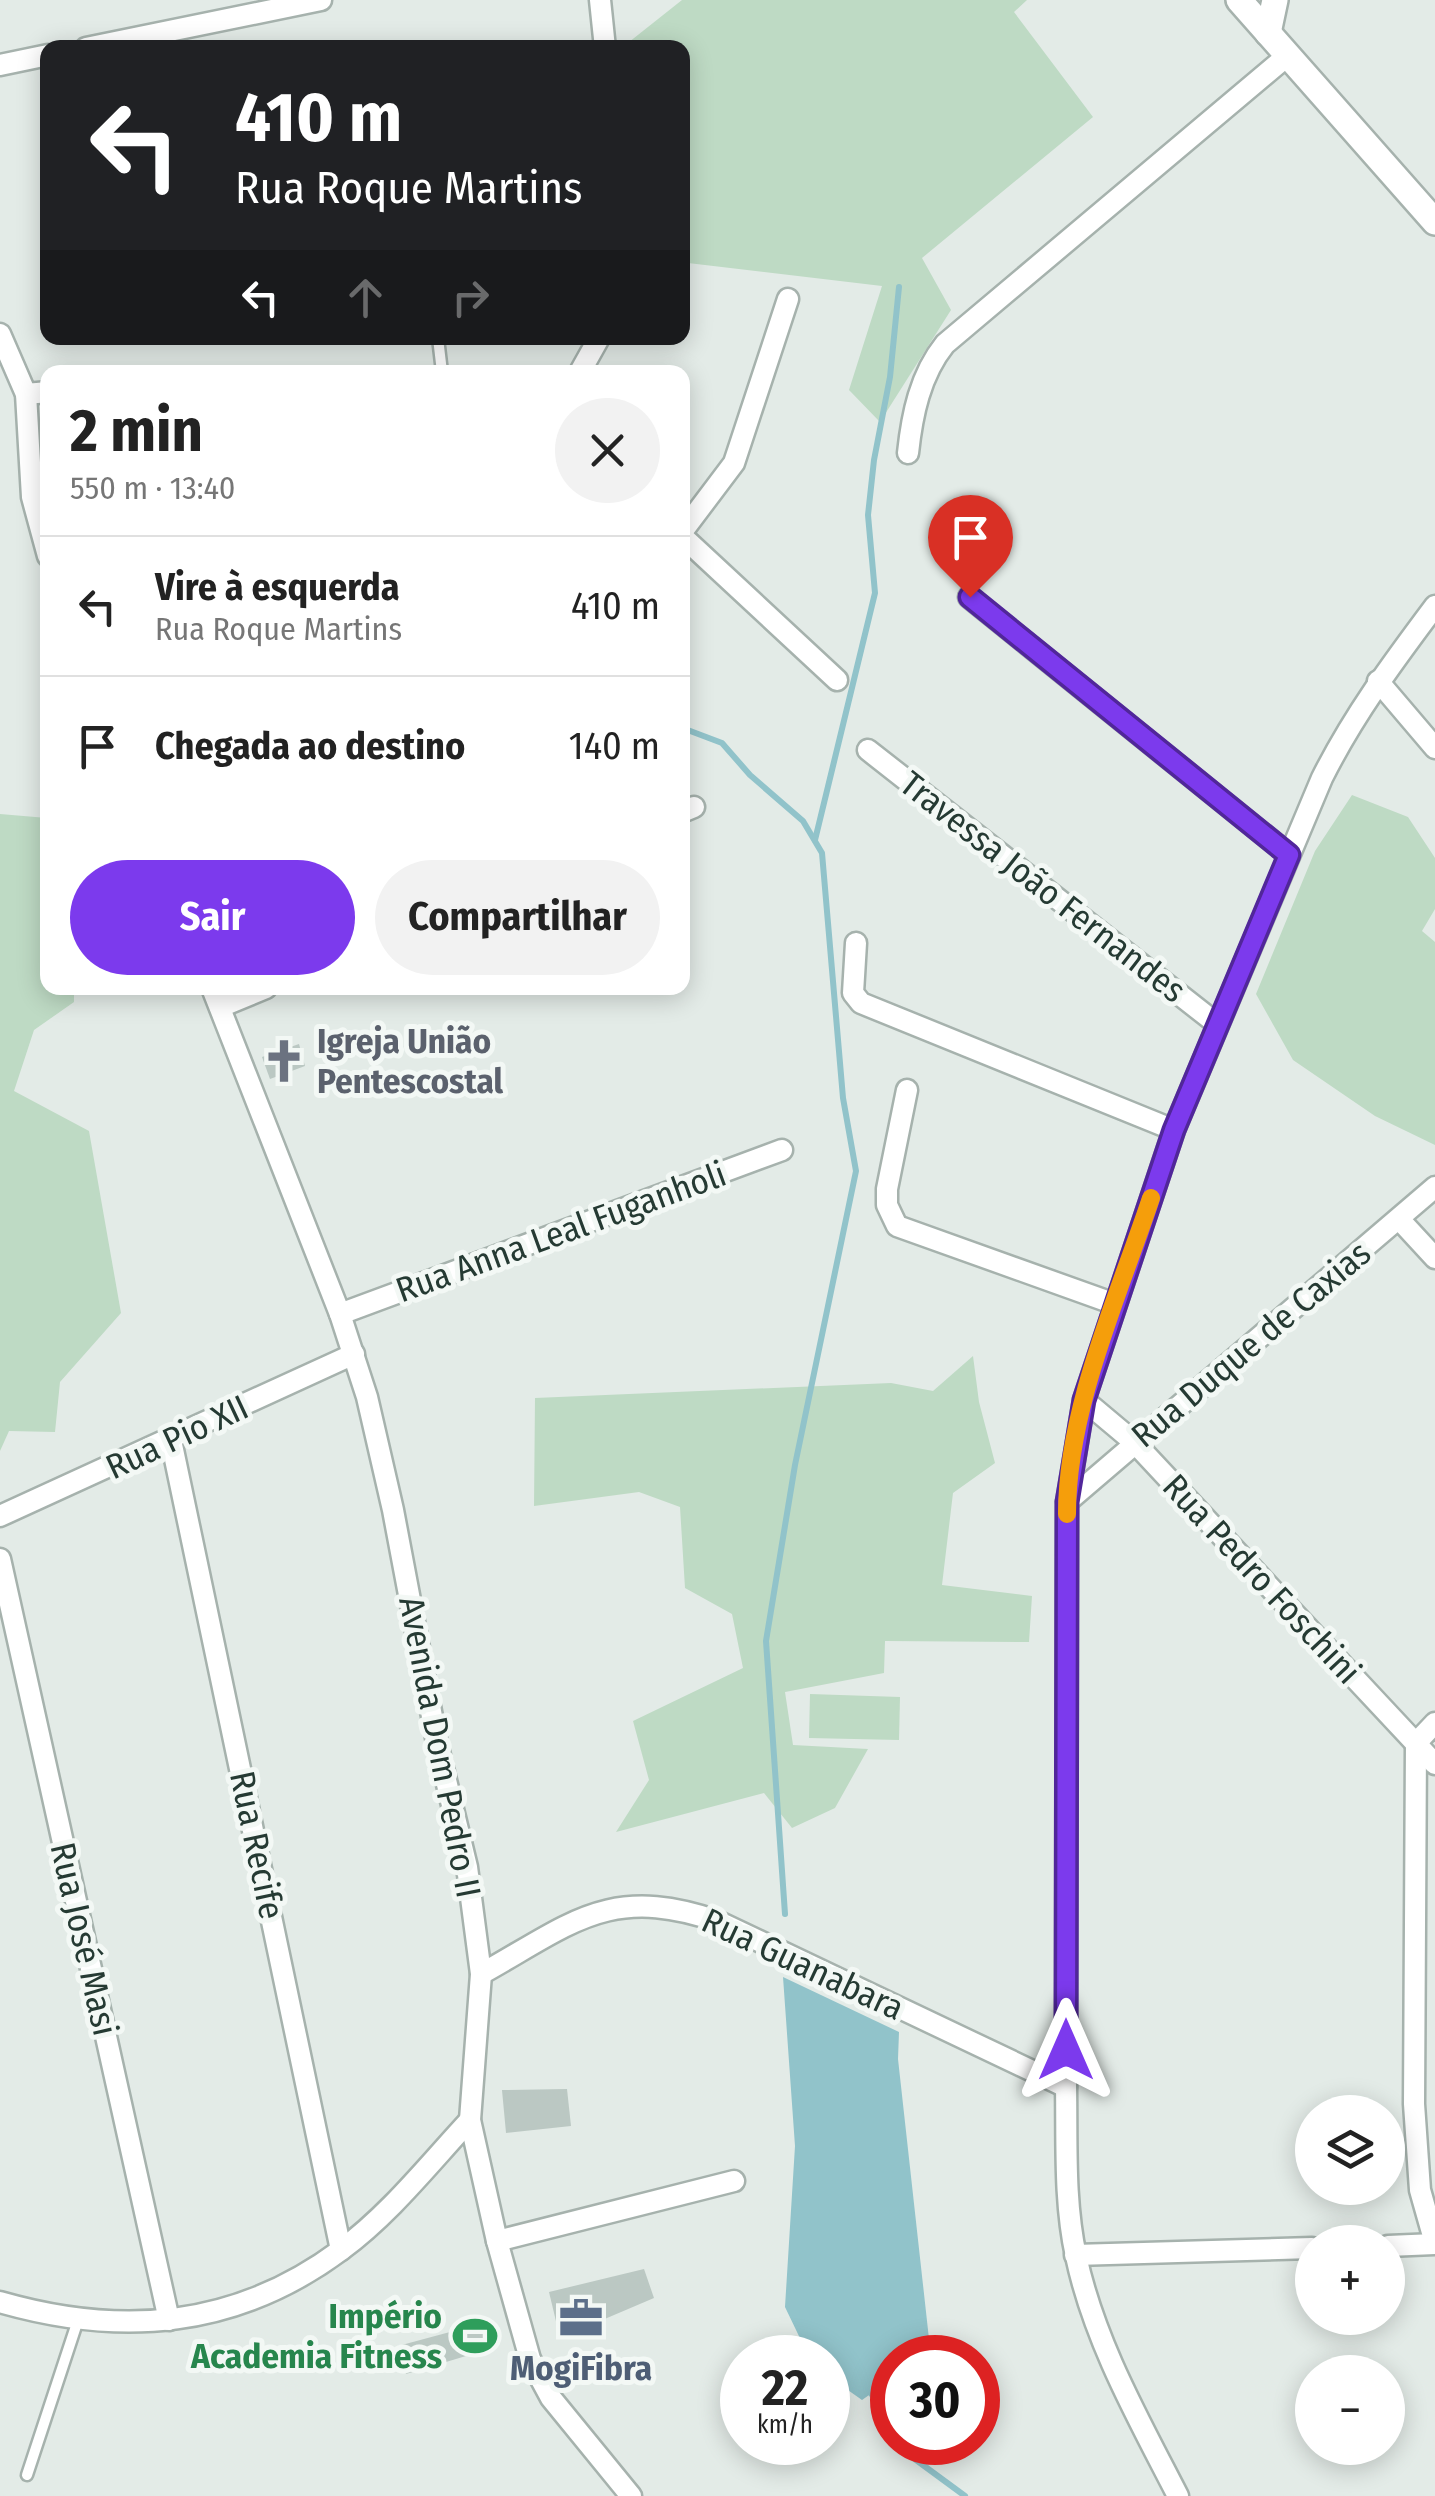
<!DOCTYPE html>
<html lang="pt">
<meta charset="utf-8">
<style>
body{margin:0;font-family:"Fira Sans Condensed",sans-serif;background:#f2f2f2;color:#222;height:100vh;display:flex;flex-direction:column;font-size:38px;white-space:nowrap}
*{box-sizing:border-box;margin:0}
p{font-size:32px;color:#767676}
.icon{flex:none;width:55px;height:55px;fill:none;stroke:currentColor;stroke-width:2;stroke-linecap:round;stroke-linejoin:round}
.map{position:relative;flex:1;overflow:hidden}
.panel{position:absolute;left:40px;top:365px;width:650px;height:630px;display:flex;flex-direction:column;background:#fff;border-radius:20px;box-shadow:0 5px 25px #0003}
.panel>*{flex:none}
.guide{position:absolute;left:40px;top:40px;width:650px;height:305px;border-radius:20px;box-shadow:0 5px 25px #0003;background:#202124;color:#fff;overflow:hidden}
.tools{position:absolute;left:1295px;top:2095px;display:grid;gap:20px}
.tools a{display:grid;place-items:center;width:110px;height:110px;border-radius:50%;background:#fff;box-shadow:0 5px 25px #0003;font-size:50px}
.speed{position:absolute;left:720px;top:2335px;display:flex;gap:20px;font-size:50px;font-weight:700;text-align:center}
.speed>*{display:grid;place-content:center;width:130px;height:130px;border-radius:50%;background:#fff;box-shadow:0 5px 25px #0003;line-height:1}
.speed small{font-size:25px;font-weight:400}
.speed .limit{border:15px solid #d22;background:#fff;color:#111}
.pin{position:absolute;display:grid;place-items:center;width:85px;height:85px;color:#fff;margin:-102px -42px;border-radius:50% 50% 50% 0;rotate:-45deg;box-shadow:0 0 10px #0007}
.pin .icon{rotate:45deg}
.me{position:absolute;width:110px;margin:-55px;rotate:0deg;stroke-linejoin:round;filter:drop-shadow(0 0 8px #0008)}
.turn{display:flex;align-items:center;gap:35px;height:210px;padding:0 30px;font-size:45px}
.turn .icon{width:130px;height:130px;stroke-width:2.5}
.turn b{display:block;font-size:70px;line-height:85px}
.lanes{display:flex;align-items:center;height:95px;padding:0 30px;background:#0003;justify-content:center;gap:50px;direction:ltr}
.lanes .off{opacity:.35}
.round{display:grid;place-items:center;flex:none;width:105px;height:105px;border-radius:52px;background:#f2f2f2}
.headline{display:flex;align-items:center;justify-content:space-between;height:170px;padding:0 30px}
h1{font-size:60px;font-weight:700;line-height:75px}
.primary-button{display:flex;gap:20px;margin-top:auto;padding:20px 30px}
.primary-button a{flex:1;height:115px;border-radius:60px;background:#7c3aed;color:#fff;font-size:40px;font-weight:700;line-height:115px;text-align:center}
.primary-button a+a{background:#f2f2f2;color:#222}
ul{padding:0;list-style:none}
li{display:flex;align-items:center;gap:30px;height:140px;padding:0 30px;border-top:2px solid #e0e0e0}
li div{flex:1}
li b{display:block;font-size:38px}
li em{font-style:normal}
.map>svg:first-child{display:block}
</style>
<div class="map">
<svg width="1435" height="2496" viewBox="0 0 1435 2496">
<rect width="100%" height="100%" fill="#e3ebe7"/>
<g fill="#bedac4">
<path d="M 682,0 L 1027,0 L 1014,12 L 1093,117 L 922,258 L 951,310 L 880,422 L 849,390 L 882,286 L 688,263 L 682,244 L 682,48 L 624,46 Z"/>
<path d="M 1352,795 L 1408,817 L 1435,858 L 1435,909 L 1422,931 L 1435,942 L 1435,1145 L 1375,1116 L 1293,1060 L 1256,994 L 1315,851 Z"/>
<path d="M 0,814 L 47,818 L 48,988 L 74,988 L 74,1002 L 34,1030 L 14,1091 L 89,1131 L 121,1313 L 60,1382 L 55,1432 L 9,1431 L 0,1451 Z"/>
<path d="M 973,1356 L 979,1402 L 995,1463 L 953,1493 L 942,1585 L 1032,1596 L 1029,1642 L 885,1641 L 884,1673 L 785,1692 L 793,1745 L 868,1749 L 835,1808 L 792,1828 L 764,1793 L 616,1832 L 649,1780 L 633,1721 L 743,1668 L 732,1614 L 685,1588 L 680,1507 L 639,1492 L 534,1506 L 535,1398 L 891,1383 L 933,1391 Z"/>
<path d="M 810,1694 L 900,1697 L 899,1740 L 809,1738 Z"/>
</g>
<path fill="#91c3ca" d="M 783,1977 L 899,2032 L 898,2059 L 931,2357 L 892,2358 L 892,2384 L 882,2386 L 862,2400 L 828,2376 L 828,2358 L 809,2357 L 785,2307 L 795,2146 Z"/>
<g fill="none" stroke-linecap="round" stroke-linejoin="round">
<g stroke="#91c3ca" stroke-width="6">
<path d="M 685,729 L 722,743 L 750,775 L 803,821 L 822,853 L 843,1098 L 856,1171 L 795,1465 L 766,1641 L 785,1914"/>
<path d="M 815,840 L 875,593 L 868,515 L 874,460 L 890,377 L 899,287"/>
<path d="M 869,2390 L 892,2427"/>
<path d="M 903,2442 L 912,2457 L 965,2496"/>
</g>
</g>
<g fill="#bbc8c3">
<path d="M 299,1044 L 305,1066 L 270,1079 L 262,1057 Z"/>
<path d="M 567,2089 L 571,2126 L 506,2133 L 502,2090 Z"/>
<path d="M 644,2269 L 654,2298 L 560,2338 L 549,2292 Z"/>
<path d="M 487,2322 L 496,2347 L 406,2374 L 398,2346 Z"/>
</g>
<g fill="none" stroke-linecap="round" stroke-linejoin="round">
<g stroke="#a6b2ad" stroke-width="15">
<g id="service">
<path d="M 438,338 L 442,372"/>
<path d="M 27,2475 L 78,2320"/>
</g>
</g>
<g stroke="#a6b2ad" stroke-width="25">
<g id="minor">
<path d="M 600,0 L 605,48"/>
<path d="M 86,48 L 321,0"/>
<path d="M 0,65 L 48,55"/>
<path d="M 0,334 L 26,394 L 32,497 L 48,556"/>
<path d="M 580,372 L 599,338"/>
<path d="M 26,394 L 48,392"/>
<path d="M 908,453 C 912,415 920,375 945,344 L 1287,56"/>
<path d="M 682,532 L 734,463 L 788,299"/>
<path d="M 682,536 L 837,680"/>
<path d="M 969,597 L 1289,855"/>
<path d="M 1378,681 L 1435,748"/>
<path d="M 868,750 L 1217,1024"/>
<path d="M 682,812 L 694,807"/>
<path d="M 856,943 L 853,993 L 861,1003 L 1174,1130"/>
<path d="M 212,988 L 340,1314 L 367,1397 L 393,1510 L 437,1743 L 467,1867 L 481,1974 L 470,2120 L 497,2241 L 530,2359 L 551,2398 L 631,2496"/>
<path d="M 220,1007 L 266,988"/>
<path d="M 907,1090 L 887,1189 L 887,1205 L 897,1226 L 1115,1304"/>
<path d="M 1399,1219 L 1435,1258"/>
<path d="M 340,1314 L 782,1150"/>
<path d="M 1084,1400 L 1134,1442 L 1435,1764"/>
<path d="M 171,1440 L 341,2250"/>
<path d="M 1067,1502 L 1435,1187"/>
<path d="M 0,1516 L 354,1354"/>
<path d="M 0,1559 L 169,2320"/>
<path d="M 1416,1743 L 1414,2104 L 1420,2190 L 1435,2243"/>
<path d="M 1416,1743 L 1435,1723"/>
<path d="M 481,1974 C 571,1924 609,1884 717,1921 L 1066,2087"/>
<path d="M 497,2241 L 734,2181"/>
<path d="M 1388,2246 L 1435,2244"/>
<path d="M 1075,2255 L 1312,2248"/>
<path d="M 0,2302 C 122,2337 236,2328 341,2250 C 390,2214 429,2164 470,2120"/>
<path d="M 1178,2496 C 1139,2420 1094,2341 1076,2256 C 1064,2202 1067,2143 1066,2087 L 1067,1502 L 1084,1400 L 1174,1130 L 1322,778 C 1353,716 1393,662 1435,606"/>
</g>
</g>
<g stroke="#a6b2ad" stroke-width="30">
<g id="tertiary">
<path d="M 1239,0 L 1435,222"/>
<path d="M 1268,33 L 1275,0"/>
</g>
</g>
<use href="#service" stroke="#fff" stroke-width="10"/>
<use href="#minor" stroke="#fff" stroke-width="20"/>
<use href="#tertiary" stroke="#fff" stroke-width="25"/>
</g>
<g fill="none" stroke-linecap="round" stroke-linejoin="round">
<g stroke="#51269a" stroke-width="25">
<path id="route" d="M 970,597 L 1289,855 L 1174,1130 L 1084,1400 L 1067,1502 L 1066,2050"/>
</g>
<use href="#route" stroke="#7c3aed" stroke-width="18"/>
<path stroke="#f59e0b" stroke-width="18" d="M 1067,1514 C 1067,1409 1118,1297 1151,1198"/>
</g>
<defs>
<g id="church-bare" transform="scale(3.45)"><path d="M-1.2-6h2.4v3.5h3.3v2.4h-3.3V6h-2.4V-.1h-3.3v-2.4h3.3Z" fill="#6b7280" stroke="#f3f8f5" stroke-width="2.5" paint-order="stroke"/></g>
<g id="office-bare" transform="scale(3.45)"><path d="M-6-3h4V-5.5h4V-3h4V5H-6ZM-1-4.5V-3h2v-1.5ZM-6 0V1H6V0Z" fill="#5c6f8a" stroke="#f3f8f5" stroke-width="2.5" paint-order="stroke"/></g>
<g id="stadium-bare" transform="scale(3.45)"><path d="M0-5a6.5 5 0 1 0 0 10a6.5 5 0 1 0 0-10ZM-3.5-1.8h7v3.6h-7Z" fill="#2e9e5b" stroke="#f3f8f5" stroke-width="2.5" paint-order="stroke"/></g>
</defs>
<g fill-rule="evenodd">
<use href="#church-bare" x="284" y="1061"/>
<use href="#office-bare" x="581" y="2318"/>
<use href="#stadium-bare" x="475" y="2336"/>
</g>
<g text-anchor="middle" stroke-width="10" stroke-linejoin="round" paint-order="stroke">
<g font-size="35" fill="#253a33" stroke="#f3f8f5">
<text transform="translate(1043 887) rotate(38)" y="12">Travessa João Fernandes</text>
<text transform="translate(561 1232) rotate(-20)" y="12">Rua Anna Leal Fuganholi</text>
<text transform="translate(1251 1344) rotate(-40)" y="12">Rua Duque de Caxias</text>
<text transform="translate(177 1437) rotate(-25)" y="12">Rua Pio XII</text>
<text transform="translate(1262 1579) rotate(47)" y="12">Rua Pedro Foschini</text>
<text transform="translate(440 1747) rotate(79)" y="12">Avenida Dom Pedro II</text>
<text transform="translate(257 1845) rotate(78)" y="12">Rua Recife</text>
<text transform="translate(84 1939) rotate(77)" y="12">Rua José Masi</text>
<text transform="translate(803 1964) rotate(25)" y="12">Rua Guanabara</text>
</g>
<g font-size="35" font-weight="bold" fill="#5b616d" stroke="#f3f8f5" text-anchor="start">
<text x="317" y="1053">Igreja União<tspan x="317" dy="40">Pentescostal</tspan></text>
</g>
<g font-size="35" font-weight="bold" fill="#27864d" stroke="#f3f8f5" text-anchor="end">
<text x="442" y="2328">Império<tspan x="442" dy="40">Academia Fitness</tspan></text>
</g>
<g font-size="35" font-weight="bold" fill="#4e5e75" stroke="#f3f8f5">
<text x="581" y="2380">MogiFibra</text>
</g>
</g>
</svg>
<div class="tools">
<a><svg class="icon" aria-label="layers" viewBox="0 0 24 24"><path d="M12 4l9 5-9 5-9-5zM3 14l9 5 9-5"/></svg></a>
<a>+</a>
<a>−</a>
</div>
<div class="speed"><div>22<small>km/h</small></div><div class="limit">30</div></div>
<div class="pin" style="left:970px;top:597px;background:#d93025"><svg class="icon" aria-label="arrive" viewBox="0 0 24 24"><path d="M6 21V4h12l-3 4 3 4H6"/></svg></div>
<svg class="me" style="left:1066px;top:2050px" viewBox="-20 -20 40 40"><path d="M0-17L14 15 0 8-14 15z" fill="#7c3aed" stroke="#fff" stroke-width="4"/></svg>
<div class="guide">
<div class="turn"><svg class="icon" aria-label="left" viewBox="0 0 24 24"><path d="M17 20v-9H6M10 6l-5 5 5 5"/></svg><div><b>410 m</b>Rua Roque Martins</div></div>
<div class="lanes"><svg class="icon" aria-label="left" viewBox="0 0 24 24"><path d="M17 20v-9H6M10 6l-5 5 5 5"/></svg><svg class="icon off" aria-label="ahead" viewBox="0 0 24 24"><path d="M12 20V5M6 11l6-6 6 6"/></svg><svg class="icon off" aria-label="right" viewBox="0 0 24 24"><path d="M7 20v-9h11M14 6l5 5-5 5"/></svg></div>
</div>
<section class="panel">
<div class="headline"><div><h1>2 min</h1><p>550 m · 13:40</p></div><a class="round"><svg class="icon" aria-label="close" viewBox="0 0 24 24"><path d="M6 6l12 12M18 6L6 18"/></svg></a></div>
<ul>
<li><svg class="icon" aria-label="left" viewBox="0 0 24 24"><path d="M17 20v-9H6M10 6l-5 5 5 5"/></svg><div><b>Vire à esquerda</b><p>Rua Roque Martins</p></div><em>410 m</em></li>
<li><svg class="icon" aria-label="arrive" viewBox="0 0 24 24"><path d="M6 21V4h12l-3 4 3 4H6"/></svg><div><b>Chegada ao destino</b></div><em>140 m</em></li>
</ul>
<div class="primary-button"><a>Sair</a><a>Compartilhar</a></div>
</section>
</div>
